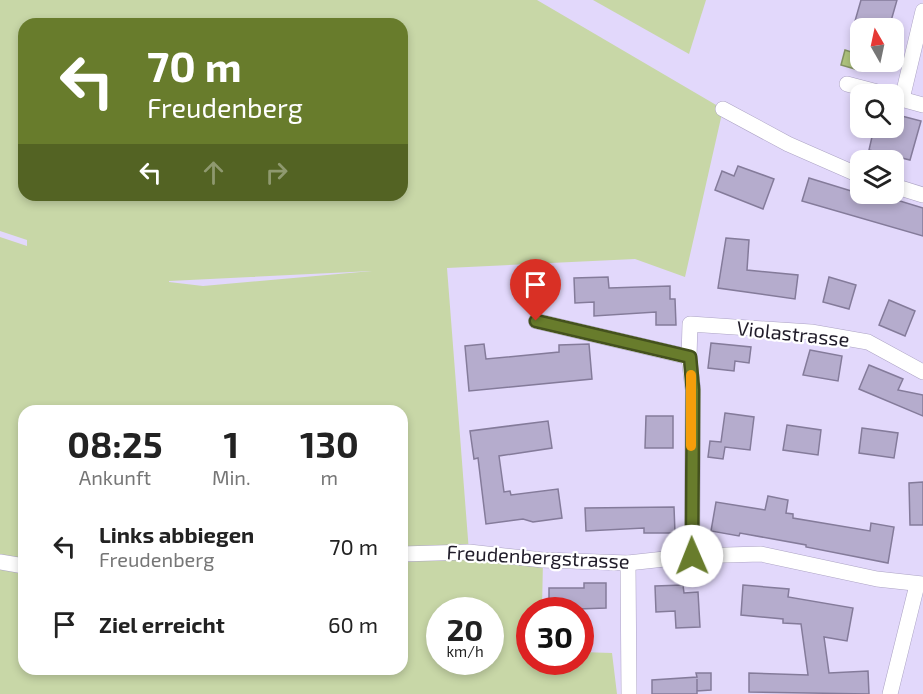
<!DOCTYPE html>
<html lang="de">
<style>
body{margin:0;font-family:"Exo 2",sans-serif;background:#f2f2f2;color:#222;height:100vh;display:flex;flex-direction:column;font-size:22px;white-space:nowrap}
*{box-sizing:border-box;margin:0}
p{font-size:20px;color:#767676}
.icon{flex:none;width:33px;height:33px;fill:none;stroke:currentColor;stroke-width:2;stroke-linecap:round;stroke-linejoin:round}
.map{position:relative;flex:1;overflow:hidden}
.panel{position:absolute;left:18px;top:405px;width:390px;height:270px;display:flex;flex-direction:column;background:#fff;border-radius:18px;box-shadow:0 3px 9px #0003}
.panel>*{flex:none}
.hud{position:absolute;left:18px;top:18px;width:390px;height:183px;border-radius:18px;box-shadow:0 3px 9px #0003;background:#687c2c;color:#fff;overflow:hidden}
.needle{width:39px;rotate:351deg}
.controls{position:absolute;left:850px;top:18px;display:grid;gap:12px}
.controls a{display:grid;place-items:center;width:54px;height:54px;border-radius:12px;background:#fff;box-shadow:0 3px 9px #0003;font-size:30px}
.speed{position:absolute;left:426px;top:597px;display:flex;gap:12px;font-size:30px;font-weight:700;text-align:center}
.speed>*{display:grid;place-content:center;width:78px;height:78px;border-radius:50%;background:#fff;box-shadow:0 3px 9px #0003;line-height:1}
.speed small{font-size:15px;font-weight:400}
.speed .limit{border:9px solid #d22;background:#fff;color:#111}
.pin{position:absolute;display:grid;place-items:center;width:51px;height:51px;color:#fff;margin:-62px -26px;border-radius:50% 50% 50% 0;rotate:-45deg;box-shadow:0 0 6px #0007}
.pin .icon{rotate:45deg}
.me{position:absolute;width:66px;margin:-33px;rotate:359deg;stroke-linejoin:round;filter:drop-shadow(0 0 4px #0008)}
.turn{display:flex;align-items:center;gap:21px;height:126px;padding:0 30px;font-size:27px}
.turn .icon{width:78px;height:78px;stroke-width:2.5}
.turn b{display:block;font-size:42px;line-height:51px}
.lanes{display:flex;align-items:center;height:57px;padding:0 30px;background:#0003;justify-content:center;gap:30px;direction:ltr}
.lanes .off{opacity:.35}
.eta{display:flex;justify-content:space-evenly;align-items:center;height:102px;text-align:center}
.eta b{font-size:36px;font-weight:700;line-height:42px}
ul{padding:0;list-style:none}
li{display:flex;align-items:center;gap:18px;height:78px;padding:0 30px}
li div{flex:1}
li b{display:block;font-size:22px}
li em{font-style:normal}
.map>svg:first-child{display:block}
</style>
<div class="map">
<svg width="923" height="694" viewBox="0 0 923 694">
<rect width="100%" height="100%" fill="#e2d8fb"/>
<g fill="#c8d7a7" fill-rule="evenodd">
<path d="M 0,0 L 537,0 L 723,109 L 685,277 L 635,259 L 447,268 L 469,552 L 543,560 L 542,610 L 530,610 L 530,662 L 580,662 L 581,652 L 612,653 L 617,694 L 0,694 L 0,237 L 27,246 L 27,240 L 0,231 ZM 24,24 L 402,24 L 402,195 L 24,195 ZM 372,271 L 203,286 L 169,282 L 169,281 ZM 24,411 L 402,411 L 402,669 L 24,669 ZM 440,610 L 490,610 L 490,662 L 440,662 Z"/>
<path d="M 593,0 L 706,0 L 689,54 Z"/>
</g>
<path fill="#afc47d" stroke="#849264" stroke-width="1.5" d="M 845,50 L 861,55 L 861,62 L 864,62 L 862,71 L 841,65 Z"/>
<g fill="#b5accd" stroke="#847b9a" stroke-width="1.5">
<path d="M 861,0 L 897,0 L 889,28 L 853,28 Z"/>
<path d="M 894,114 L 921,121 L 910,160 L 869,150 L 874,128 L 894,128 Z"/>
<path d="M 738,166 L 774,179 L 763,209 L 715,190 L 722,171 L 734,176 Z"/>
<path d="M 809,178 L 861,194 L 877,194 L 923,208 L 923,236 L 802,201 Z"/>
<path d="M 726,238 L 749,240 L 747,270 L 798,275 L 795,299 L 718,288 Z"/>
<path d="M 608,277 L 609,288 L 670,286 L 670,299 L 675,299 L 676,325 L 656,325 L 656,312 L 594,316 L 594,302 L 575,303 L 574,278 Z"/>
<path d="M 829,277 L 856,285 L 849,309 L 823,302 Z"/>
<path d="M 889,300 L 915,311 L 905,336 L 879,325 Z"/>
<path d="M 711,343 L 751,347 L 749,363 L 735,361 L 734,371 L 708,368 Z"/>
<path d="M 484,344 L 486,359 L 559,352 L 559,345 L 589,344 L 592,379 L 469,391 L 465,346 Z"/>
<path d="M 810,350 L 842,356 L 838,381 L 803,375 Z"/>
<path d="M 869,365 L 903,379 L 898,390 L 923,395 L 923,416 L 859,389 Z"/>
<path d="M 725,413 L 754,417 L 750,450 L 725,447 L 723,459 L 708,457 L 710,441 L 721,442 Z"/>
<path d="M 646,416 L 673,416 L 673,448 L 645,448 Z"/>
<path d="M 548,421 L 552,448 L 499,456 L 504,492 L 510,491 L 511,495 L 558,489 L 562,518 L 533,522 L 523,519 L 486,524 L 478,458 L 474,459 L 470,431 Z"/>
<path d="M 787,425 L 821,430 L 818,455 L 783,450 Z"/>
<path d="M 862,428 L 898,433 L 894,458 L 859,453 Z"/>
<path d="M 923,482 L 923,525 L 910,525 L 909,483 Z"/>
<path d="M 768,496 L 788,500 L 786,513 L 793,514 L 793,518 L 870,531 L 871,523 L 894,527 L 888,563 L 806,547 L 806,545 L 740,533 L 739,536 L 711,531 L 716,502 L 765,510 Z"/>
<path d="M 674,507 L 675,533 L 644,533 L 644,528 L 586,531 L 585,508 Z"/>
<path d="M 584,583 L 606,583 L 606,608 L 549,610 L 549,588 L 584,588 Z"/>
<path d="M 683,585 L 684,593 L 698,592 L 700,627 L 676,628 L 675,611 L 656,612 L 655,586 Z"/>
<path d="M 743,585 L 789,589 L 788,597 L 853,608 L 847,641 L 824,637 L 829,673 L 868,671 L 869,694 L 749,692 L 749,673 L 808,675 L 801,624 L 783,623 L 783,619 L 741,615 Z"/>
<path d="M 696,673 L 711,673 L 711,690 L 697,691 L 697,679 L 697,694 L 652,694 L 652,680 L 697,677 Z"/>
</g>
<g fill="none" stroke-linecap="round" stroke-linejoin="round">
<g stroke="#aca3c4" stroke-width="16">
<g id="minor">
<path d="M 847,84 L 885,94"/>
<path d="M 894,97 L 923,105"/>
<path d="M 902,99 L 923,11"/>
<path d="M 723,109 L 788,144 L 861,176"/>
<path d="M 894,186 L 923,195"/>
<path d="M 536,321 L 689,357"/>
<path d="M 402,554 L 469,552 L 543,560 L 628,563 L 692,556 L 761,554 L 877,579 L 923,584"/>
<path d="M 692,556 L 693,390 L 689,357 L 690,324 L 811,332 L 868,342 L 923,372"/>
<path d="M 0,562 L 24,566"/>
<path d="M 628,563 L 629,694"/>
<path d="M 890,694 L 917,585"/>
</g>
</g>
<use href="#minor" stroke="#fff" stroke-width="15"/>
</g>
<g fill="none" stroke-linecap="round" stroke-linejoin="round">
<g stroke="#44511d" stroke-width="15">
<path id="route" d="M 536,321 L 690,357 L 693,390 L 692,556"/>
</g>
<use href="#route" stroke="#687c2c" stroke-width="10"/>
<path stroke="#f59e0b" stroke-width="10" d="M 691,446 L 691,375"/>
</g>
<g text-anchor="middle" stroke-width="4.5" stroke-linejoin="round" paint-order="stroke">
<g font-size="20" fill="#201c29" stroke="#fff">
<text transform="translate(793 334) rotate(6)" y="7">Violastrasse</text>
<text transform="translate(538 557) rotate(3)" y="7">Freudenbergstrasse</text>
</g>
</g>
</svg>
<div class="controls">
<a><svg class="needle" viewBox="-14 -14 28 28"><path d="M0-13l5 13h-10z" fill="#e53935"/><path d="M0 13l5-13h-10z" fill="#767676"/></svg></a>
<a><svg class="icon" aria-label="search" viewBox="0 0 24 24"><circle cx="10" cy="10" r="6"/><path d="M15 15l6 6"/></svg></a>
<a><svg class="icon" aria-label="layers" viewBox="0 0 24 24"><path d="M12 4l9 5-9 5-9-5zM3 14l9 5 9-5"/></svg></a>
</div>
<div class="speed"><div>20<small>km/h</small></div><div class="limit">30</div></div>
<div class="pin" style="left:536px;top:321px;background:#d93025"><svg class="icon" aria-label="arrive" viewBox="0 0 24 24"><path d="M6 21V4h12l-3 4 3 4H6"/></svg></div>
<svg class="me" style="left:692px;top:556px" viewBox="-20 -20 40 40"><circle r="19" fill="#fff"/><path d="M0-13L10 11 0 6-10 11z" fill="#687c2c"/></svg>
<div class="hud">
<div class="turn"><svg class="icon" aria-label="left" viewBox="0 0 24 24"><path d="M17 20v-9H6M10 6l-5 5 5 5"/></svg><div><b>70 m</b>Freudenberg</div></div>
<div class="lanes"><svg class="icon" aria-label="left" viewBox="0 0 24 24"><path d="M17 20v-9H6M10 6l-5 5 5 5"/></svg><svg class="icon off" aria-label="ahead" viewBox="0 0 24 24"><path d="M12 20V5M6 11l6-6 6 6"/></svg><svg class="icon off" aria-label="right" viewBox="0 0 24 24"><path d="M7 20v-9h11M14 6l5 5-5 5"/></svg></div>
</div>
<section class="panel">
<div class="eta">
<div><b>08:25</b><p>Ankunft</p></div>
<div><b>1</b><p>Min.</p></div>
<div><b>130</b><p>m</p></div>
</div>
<ul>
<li><svg class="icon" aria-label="left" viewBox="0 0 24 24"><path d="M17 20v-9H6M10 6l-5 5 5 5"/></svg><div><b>Links abbiegen</b><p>Freudenberg</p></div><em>70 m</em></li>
<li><svg class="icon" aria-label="arrive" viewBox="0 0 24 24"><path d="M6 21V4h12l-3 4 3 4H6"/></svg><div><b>Ziel erreicht</b></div><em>60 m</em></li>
</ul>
</section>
</div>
